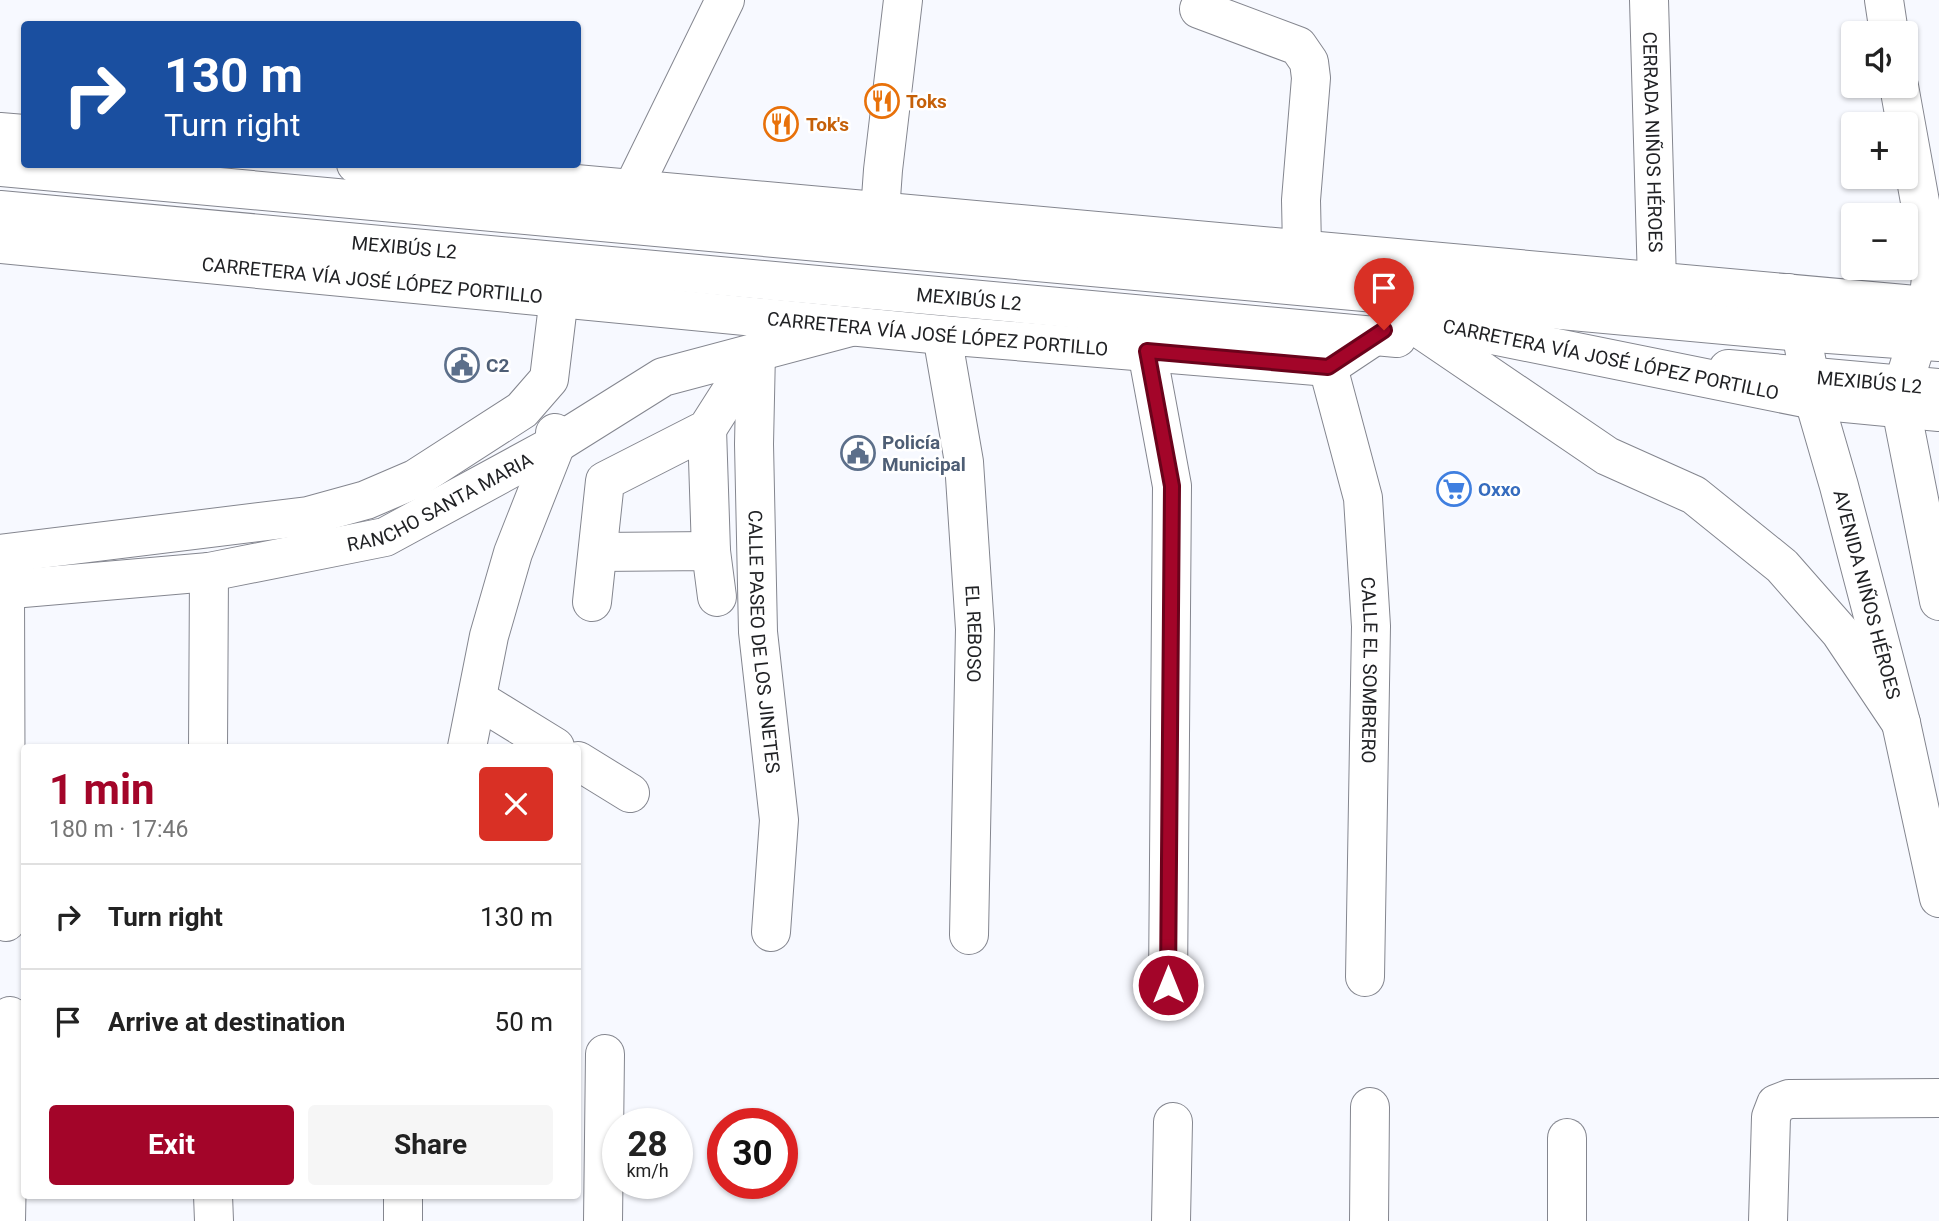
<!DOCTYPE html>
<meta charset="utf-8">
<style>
body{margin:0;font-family:Roboto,sans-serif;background:#f6f6f6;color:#222;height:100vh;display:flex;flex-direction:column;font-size:26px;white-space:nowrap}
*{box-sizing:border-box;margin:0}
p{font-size:23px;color:#767676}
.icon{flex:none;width:38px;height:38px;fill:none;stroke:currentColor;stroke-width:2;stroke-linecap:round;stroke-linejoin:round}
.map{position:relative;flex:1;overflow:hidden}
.drawer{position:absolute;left:21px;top:744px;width:560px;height:455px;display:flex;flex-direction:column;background:#fff;border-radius:7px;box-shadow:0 2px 5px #0004}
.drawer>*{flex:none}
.hud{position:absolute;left:21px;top:21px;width:560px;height:147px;border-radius:7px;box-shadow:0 2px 5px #0004;background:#1a4fa0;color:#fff;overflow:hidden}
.buttons{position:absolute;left:1841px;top:21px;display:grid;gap:14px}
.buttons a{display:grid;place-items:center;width:77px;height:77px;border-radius:7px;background:#fff;box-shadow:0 2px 5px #0004;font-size:35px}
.speed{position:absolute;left:602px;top:1108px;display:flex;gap:14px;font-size:35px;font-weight:700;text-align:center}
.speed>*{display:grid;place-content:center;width:91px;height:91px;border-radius:50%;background:#fff;box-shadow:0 2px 5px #0004;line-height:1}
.speed small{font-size:18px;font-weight:400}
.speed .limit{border:10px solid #d22;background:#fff;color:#111}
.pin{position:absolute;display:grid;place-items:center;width:60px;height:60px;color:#fff;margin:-72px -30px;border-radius:50% 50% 50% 0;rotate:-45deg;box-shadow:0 0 7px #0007}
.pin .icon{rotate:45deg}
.me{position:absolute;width:77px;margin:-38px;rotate:0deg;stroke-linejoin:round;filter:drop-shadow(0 0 5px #0008)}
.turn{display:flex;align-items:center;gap:24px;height:147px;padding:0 28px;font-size:32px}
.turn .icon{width:91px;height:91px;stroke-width:2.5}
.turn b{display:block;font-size:49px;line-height:60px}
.round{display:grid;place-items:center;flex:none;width:74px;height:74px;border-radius:7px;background:#f6f6f6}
.summary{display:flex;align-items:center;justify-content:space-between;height:119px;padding:0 28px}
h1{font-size:42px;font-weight:700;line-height:52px;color:#a30529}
.button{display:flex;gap:14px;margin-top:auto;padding:14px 28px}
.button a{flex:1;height:80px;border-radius:7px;background:#a30529;color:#fff;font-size:28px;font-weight:700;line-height:80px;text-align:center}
.button a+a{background:#f6f6f6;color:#222}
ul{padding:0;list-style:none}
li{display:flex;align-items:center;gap:21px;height:105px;padding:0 28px;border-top:2px solid #e0e0e0}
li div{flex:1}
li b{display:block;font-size:26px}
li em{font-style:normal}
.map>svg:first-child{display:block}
</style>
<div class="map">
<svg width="1939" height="1221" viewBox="0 0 1939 1221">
<rect width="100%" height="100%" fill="#f7f9ff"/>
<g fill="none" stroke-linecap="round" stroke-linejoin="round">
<g stroke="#84868f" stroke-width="40">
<g id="minor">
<path id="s1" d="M 1649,0 L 1657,282"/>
<path d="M 1884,0 L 1889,33"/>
<path d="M 1199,9 L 1298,46 L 1309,62 L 1311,78 L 1301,200 L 1302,248"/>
<path d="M 1899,86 L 1932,268 L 1928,306"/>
<path d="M 0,167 L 1801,332 L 1939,342"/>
<path d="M 632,190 L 725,0"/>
<path id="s2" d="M 0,210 L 1397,338"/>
<path d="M 880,212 L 883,170 L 903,0"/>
<path id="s3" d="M 942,335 L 964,462 L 975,629 L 969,935"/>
<path d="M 1147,351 L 1172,486 L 1168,985"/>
<path id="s4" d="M 756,352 L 754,444 L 758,632 L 779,820 L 771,932"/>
<path id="s5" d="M 1328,367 L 1363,498 L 1371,626 L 1365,977"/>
<path id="s6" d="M 1728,369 L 1939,388"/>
<path d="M 707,429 L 711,551"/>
<path d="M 598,552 L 711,551 L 717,597"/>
<path d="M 0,554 L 308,516 L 366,500 L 415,479 L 522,410 L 549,379 L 559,297"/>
<path id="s7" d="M 0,590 L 209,572 L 385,537 L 556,444 L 663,377 L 851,327"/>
<path d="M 5,590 L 6,922"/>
<path d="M 592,602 L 605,481 L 707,429 L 756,352"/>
<path d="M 477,699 L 555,747"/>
<path d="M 208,747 L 209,572"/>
<path d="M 467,747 L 489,636 L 513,553 L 556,444 L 555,433"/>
<path d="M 578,761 L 630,793"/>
<path d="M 213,1195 L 214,1221"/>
<path d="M 6,1221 L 10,1016"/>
<path d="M 403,1221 L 403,1195"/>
<path d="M 603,1221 L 605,1054"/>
<path d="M 1171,1221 L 1173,1122"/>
<path d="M 1369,1221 L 1370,1107"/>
<path d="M 1567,1221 L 1567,1138"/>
<path d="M 1768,1221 L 1771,1117 L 1776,1104 L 1789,1099 L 1939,1098"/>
</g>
</g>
<g stroke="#84868f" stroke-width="40">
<g id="major">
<path d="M 0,132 L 24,134"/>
<path d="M 356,164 L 1939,307"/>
<path id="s8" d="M 0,244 L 942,335 L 1328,367 L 1403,317 L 1814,400 L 1939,412"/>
<path id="s9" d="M 1788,293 L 1801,332 L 1814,400 L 1839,486 L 1901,723 L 1939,898"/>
<path d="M 1928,306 L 1903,385 L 1901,408 L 1939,601"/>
<path d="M 1416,326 L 1607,456 L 1694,495 L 1782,566 L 1840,632 L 1901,723"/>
</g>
</g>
<use href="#minor" stroke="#fff" stroke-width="38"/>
<use href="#major" stroke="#fff" stroke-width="38"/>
</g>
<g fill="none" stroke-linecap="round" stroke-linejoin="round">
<g stroke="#6a031b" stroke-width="18">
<path id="route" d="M 1168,985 L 1172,486 L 1147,351 L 1328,367 L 1384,330"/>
</g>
<use href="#route" stroke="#a30529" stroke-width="12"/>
</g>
<defs>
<g id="restaurant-ring" transform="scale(1.75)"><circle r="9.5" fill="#fff" stroke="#e8710a" stroke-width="1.5"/><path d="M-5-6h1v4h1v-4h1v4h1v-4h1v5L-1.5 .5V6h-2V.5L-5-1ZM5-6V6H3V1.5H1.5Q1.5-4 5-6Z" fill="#e8710a"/></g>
<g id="civic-ring" transform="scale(1.75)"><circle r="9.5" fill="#fff" stroke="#5c6f8a" stroke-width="1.5"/><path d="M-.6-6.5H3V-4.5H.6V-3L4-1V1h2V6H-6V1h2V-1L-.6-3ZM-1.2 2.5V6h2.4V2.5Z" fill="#5c6f8a"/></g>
<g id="supermarket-ring" transform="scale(1.75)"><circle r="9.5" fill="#fff" stroke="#3f7fe0" stroke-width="1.5"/><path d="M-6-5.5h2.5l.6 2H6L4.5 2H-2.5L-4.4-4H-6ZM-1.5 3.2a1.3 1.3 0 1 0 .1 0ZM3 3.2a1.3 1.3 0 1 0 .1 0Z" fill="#3f7fe0"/></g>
</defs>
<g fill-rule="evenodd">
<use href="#restaurant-ring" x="882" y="101"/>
<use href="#restaurant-ring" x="781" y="124"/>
<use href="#civic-ring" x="462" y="365"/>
<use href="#civic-ring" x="858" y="453"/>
<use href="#supermarket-ring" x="1454" y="489"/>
</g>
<g text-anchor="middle" stroke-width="5" stroke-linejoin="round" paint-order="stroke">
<g font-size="19" font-weight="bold" fill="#c56008" stroke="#fff" text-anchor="start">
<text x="906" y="108">Toks</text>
<text x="806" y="131">Tok's</text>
</g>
<g font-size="19" fill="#212225" stroke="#fff">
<text dy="7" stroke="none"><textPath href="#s1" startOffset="142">CERRADA NIÑOS HÉROES</textPath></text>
<text dy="7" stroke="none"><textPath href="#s2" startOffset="406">MEXIBÚS L2</textPath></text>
<text dy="7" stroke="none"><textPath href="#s8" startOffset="374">CARRETERA VÍA JOSÉ LÓPEZ PORTILLO</textPath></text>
<text dy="7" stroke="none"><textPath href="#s2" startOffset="973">MEXIBÚS L2</textPath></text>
<text dy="7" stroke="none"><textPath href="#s8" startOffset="942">CARRETERA VÍA JOSÉ LÓPEZ PORTILLO</textPath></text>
<text dy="7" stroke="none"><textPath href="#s8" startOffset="1636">CARRETERA VÍA JOSÉ LÓPEZ PORTILLO</textPath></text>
<text dy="7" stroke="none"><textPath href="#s6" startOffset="142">MEXIBÚS L2</textPath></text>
<text dy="7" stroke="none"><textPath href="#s7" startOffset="453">RANCHO SANTA MARIA</textPath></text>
<text dy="7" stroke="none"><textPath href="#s9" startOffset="312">AVENIDA NIÑOS HÉROES</textPath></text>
<text dy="7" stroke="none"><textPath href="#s3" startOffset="301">EL REBOSO</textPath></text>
<text dy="7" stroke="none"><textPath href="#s4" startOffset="290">CALLE PASEO DE LOS JINETES</textPath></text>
<text dy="7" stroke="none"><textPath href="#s5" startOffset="308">CALLE EL SOMBRERO</textPath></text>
</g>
<g font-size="19" font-weight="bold" fill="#4e5e75" stroke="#fff" text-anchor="start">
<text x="486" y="372">C2</text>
<text x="882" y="449">Policía<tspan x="882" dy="22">Municipal</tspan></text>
</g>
<g font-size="19" font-weight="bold" fill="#366cbe" stroke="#fff" text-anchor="start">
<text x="1478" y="496">Oxxo</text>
</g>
</g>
</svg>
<div class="buttons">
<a><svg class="icon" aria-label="sound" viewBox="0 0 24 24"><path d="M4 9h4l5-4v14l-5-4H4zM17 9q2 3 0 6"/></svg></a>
<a>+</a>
<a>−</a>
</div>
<div class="speed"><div>28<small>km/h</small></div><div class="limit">30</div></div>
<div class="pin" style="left:1384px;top:330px;background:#d93025"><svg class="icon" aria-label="arrive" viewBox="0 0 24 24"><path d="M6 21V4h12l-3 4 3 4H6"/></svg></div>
<svg class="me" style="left:1168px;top:985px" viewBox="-20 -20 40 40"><circle r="17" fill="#a30529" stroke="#fff" stroke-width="3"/><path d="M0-11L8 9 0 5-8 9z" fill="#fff"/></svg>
<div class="hud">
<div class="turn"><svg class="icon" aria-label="right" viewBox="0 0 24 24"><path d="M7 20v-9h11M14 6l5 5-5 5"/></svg><div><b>130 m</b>Turn right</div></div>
</div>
<section class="drawer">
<div class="summary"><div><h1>1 min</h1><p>180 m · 17:46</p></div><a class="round" style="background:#d93025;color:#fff"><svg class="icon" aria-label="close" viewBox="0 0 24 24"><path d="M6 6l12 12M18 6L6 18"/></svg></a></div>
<ul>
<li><svg class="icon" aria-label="right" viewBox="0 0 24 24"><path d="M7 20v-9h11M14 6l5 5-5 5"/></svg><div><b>Turn right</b></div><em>130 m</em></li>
<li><svg class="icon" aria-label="arrive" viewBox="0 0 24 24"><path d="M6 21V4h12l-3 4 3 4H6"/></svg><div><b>Arrive at destination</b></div><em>50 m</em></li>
</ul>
<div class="button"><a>Exit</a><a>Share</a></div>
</section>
</div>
